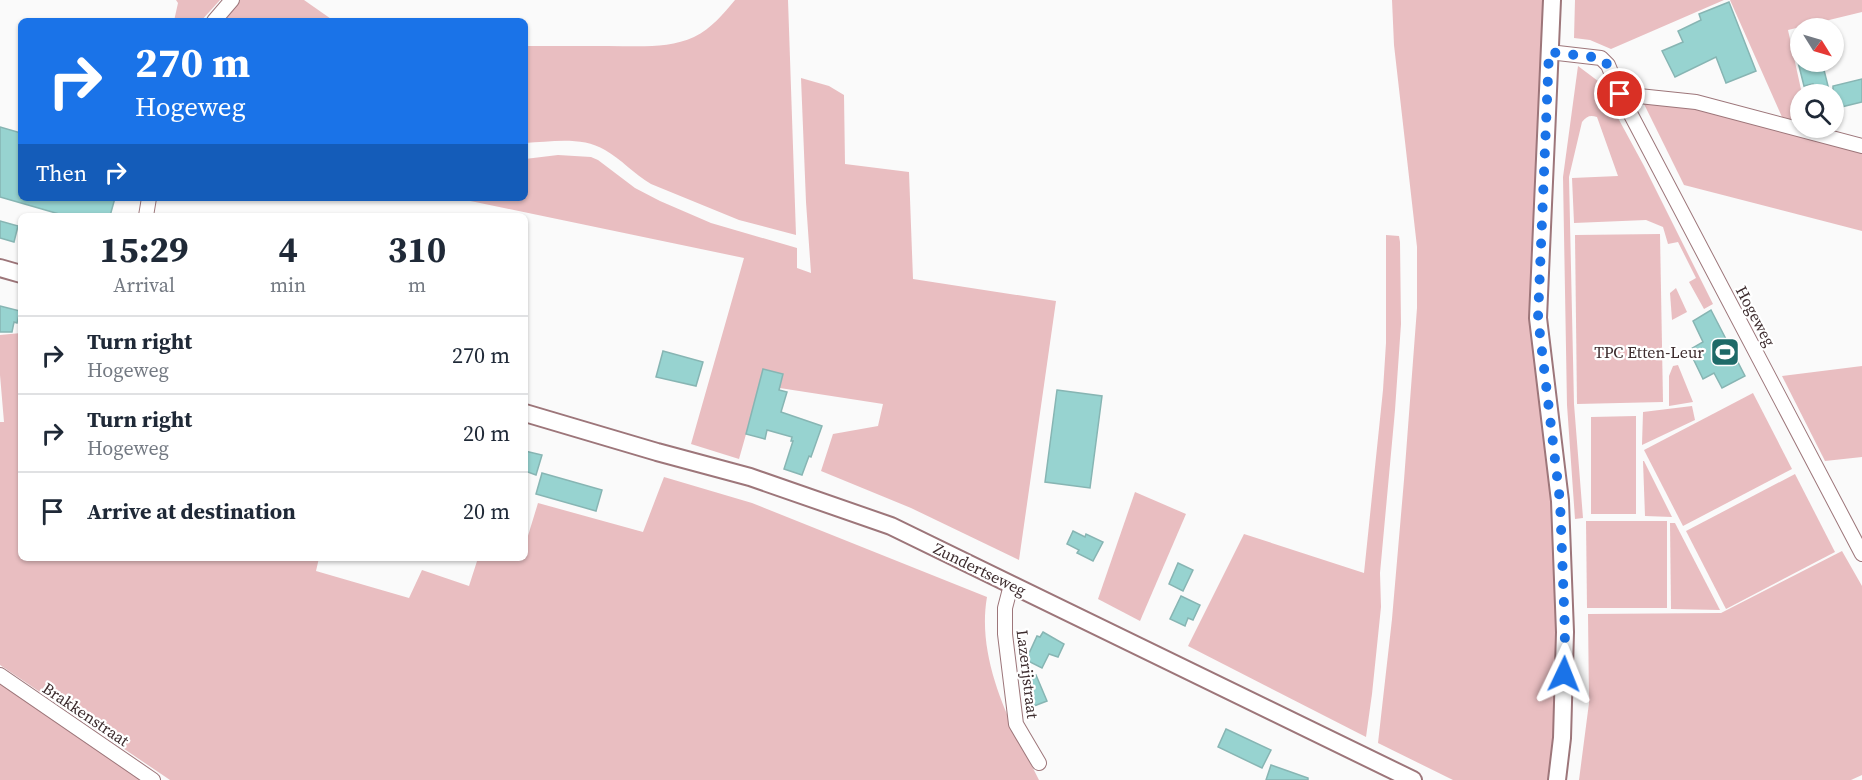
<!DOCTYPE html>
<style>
body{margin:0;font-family:"Source Serif 4",serif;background:#f2f2f3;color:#1f2937;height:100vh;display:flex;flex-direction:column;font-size:22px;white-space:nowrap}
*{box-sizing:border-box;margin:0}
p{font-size:20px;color:#747a83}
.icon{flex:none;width:33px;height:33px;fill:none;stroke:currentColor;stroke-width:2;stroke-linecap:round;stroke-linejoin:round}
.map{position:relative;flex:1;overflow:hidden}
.side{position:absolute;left:18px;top:213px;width:510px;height:348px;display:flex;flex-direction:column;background:#fff;border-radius:9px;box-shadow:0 2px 4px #0004}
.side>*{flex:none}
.hud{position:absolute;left:18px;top:18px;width:510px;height:183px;border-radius:9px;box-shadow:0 2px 4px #0004;background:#1a73e8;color:#fff;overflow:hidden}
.needle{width:39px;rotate:127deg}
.controls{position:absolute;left:1790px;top:18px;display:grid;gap:12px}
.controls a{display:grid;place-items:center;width:54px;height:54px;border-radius:50%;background:#fff;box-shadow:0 2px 4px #0004;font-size:30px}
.pin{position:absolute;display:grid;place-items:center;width:51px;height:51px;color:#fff;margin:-26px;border:3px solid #fff;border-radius:50%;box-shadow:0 2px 6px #0007}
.me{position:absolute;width:66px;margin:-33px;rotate:2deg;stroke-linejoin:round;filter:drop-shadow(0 0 4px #0008)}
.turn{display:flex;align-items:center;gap:21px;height:126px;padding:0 18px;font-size:27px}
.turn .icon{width:78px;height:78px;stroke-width:2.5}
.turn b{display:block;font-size:42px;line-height:51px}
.then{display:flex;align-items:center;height:57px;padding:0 18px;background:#0003;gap:12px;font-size:22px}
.eta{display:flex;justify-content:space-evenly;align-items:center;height:102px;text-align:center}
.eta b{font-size:36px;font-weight:700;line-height:42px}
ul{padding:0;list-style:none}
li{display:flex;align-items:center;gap:18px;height:78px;padding:0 18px;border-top:2px solid #e0e1e3}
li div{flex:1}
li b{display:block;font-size:22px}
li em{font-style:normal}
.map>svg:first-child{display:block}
</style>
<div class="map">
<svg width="1862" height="780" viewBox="0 0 1862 780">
<rect width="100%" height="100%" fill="#fafafa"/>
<g fill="#e9bec1">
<path d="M 176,0 L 220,0 L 201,21 L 174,21 L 178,3 Z"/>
<path d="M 240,0 L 304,0 L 334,21 L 220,21 Z"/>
<path d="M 735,0 L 788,0 L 796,235 L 739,220 L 651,184 C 634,174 621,159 605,150 C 581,136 551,142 525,143 L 525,46 C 553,46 580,46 608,46 C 637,46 668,49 694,37 C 712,28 723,14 735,0 Z"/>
<path d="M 1392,0 L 1547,0 L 1538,206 L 1557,549 L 1555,714 L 1548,780 L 1453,780 L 1378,743 L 1392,619 L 1404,480 L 1417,308 L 1417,247 L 1394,45 Z"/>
<path d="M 1575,0 L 1724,0 L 1611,49 L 1590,40 L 1574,38 Z"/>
<path d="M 1730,0 L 1862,0 L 1862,12 L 1788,30 L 1802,94 L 1800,94 L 1800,122 L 1782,117 Z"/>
<path d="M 1578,66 L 1598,81 L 1644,166 L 1713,304 L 1704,309 L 1689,282 L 1696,278 L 1678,242 L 1668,244 L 1663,227 L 1646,220 L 1574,223 L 1572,178 L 1618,176 L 1597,117 C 1590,115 1587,116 1582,122 L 1569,177 L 1574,404 L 1583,518 L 1575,519 L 1567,405 L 1563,177 Z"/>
<path d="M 801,78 L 829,86 L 844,95 L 845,164 L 909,172 L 913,279 L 1056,301 L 1019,560 L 911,508 L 821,471 L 833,434 L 878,426 L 883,404 L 760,385 L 739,459 L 691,444 L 744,258 L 456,198 L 525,198 L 525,159 L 558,155 L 591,157 L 598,160 L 635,188 L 660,201 L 711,223 L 797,248 L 797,268 L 811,273 L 806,202 Z"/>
<path d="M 1644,104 L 1689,107 L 1862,149 L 1862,231 L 1684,185 Z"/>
<path d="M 1660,234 L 1663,402 L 1577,404 L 1575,235 Z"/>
<path d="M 1386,235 L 1399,236 L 1400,242 L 1401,324 L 1395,410 L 1380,573 L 1381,607 L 1372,694 L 1366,737 L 1188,646 L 1244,534 L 1364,573 L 1383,390 L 1386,343 Z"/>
<path d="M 1676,288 L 1687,312 L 1672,320 L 1670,293 Z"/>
<path d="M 21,333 L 21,558 L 319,558 L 316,571 L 409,598 L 422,570 L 469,586 L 478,558 L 525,558 L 525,539 L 527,539 L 538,503 L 643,532 L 664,477 L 752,503 L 987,597 C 976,660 1011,726 1039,780 L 170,780 L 0,665 L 0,422 L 4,422 L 0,375 L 0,335 Z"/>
<path d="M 1678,365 L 1693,402 L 1669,406 L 1669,376 L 1673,366 Z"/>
<path d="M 1862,366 L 1862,457 L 1825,461 L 1782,376 Z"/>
<path d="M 1753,393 L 1792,469 L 1683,526 L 1644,450 Z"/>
<path d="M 1692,406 L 1695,420 L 1642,445 L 1643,412 Z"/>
<path d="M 1636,416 L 1636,514 L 1591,514 L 1591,417 Z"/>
<path d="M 1643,461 L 1644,461 L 1672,517 L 1645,516 Z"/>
<path d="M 1795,474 L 1835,552 L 1726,609 L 1686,531 Z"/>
<path d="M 1135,492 L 1186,514 L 1140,621 L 1098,599 Z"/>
<path d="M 1586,521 L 1667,521 L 1667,608 L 1587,608 Z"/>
<path d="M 1670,523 L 1675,523 L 1720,610 L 1671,609 Z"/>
<path d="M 1842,551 L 1862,586 L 1862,775 L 1851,780 L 1579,780 L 1589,703 L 1588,614 L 1721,613 Z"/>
<path d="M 0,684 L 142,780 L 0,780 Z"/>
</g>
<g fill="#97d3d0" stroke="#87b5b3" stroke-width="1.5">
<path d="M 1729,2 L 1756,71 L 1726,83 L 1716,57 L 1675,77 L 1662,51 L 1683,42 L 1678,31 L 1701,20 L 1699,14 Z"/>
<path d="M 1798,62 L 1822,62 L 1830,94 L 1815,94 L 1813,84 L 1804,86 Z"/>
<path d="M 1862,79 L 1862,102 L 1837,108 L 1836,105 L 1833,106 L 1833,86 Z"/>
<path d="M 0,127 L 21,133 L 21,198 L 115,198 L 110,216 L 66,216 L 0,197 Z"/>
<path d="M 0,221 L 18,226 L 14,242 L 0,238 Z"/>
<path d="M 0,306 L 20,311 L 17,323 L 14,322 L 12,332 L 0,332 Z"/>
<path d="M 1711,310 L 1745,376 L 1722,388 L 1714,373 L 1703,379 L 1689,350 L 1703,342 L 1693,321 Z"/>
<path d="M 663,351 L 703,362 L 696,386 L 656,377 Z"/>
<path d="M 763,369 L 783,374 L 779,390 L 787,392 L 781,412 L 822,426 L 811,457 L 809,456 L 802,475 L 784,469 L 793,441 L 791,441 L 792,437 L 767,430 L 765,439 L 746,434 Z"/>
<path d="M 1057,390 L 1102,396 L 1090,488 L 1045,482 Z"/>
<path d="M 525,451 L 542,455 L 536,475 L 525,471 Z"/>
<path d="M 542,473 L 602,490 L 596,511 L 536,494 Z"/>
<path d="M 1073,531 L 1085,537 L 1086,534 L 1103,542 L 1093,561 L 1077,553 L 1079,550 L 1067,544 Z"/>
<path d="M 1178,563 L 1193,570 L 1183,591 L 1169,584 Z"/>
<path d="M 1181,596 L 1200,605 L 1193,620 L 1188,618 L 1185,626 L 1170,619 Z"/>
<path d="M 1043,632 L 1064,644 L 1058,657 L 1049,654 L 1042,668 L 1026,660 L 1037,636 L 1040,637 Z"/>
<path d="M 1036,675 L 1047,701 L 1034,706 L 1023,680 Z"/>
<path d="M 1226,729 L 1271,750 L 1262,768 L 1218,747 Z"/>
<path d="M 1271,765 L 1308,778 L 1308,780 L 1266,780 Z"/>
</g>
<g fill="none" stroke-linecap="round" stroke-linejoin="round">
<g stroke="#9d767a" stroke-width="16">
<g id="minor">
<path d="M 214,21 L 232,0"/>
<path d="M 1549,52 L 1601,58 L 1608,65 L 1620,94 L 1862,554"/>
<path d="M 1620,94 L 1696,102 L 1862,146"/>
<path d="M 146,216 L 149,198"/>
<path d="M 1011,585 L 1005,608 L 1005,634 L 1016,724 L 1039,763"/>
<path d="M 0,675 L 153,780"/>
</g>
</g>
<g stroke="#9d767a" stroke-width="20">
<g id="tertiary">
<path d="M 1552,0 L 1538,318 L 1560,501 L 1565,632 L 1562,738 L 1557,780"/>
<path d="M 0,268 L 21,274"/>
<path d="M 525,413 L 657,452 L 750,477 L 891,526 L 1413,780"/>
</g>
</g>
<use href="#minor" stroke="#fff" stroke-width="14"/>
<use href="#tertiary" stroke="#fff" stroke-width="16"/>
</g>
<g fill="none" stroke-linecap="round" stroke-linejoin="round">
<path stroke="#1a73e8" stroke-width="10" stroke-dasharray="0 18" d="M 1564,674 L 1565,632 L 1560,501 L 1538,318 L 1549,52 L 1601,58 L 1608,65 L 1620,94"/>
</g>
<defs>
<g id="stadium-square" transform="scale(1.5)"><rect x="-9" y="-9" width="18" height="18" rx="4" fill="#1e6a68" stroke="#fff"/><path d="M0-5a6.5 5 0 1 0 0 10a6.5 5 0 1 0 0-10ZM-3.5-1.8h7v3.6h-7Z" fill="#fff"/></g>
</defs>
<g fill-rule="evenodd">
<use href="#stadium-square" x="1725" y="352"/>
</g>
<g text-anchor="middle" stroke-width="4.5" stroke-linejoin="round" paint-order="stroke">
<g font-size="16" fill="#3d2c2e" stroke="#fff">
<text transform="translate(1756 316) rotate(62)" y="6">Hogeweg</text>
<text transform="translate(980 569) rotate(26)" y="6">Zundertseweg</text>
<text transform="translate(1028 674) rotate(83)" y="6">Lazerijstraat</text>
<text transform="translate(86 714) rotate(34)" y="6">Brakkenstraat</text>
</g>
<g font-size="16" fill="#3d2c2e" stroke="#fff" text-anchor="end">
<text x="1704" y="358">TPC Etten-Leur</text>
</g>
</g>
</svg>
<div class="controls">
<a><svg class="needle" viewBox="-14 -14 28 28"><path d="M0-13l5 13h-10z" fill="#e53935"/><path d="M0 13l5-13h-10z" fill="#747a83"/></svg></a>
<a><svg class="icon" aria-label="search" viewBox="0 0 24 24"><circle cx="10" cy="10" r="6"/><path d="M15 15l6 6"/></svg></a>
</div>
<div class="pin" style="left:1620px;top:94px;background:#d93025"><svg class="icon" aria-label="arrive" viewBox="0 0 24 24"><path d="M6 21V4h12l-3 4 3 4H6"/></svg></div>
<svg class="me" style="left:1564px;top:674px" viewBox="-20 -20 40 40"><path d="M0-17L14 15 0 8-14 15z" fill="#1a73e8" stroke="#fff" stroke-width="4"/></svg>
<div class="hud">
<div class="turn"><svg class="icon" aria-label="right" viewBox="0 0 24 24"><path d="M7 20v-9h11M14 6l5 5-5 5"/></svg><div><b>270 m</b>Hogeweg</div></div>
<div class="then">Then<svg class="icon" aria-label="right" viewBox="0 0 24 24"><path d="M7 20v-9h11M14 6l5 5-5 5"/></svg></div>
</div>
<section class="side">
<div class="eta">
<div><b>15:29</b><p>Arrival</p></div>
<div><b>4</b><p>min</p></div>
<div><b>310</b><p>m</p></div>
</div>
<ul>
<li><svg class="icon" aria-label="right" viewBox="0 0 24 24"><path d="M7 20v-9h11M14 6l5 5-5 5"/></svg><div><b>Turn right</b><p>Hogeweg</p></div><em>270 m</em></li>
<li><svg class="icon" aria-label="right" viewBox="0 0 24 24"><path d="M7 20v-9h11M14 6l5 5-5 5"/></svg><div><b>Turn right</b><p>Hogeweg</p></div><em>20 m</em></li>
<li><svg class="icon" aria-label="arrive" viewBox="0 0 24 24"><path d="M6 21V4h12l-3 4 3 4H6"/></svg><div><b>Arrive at destination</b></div><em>20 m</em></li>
</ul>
</section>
</div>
